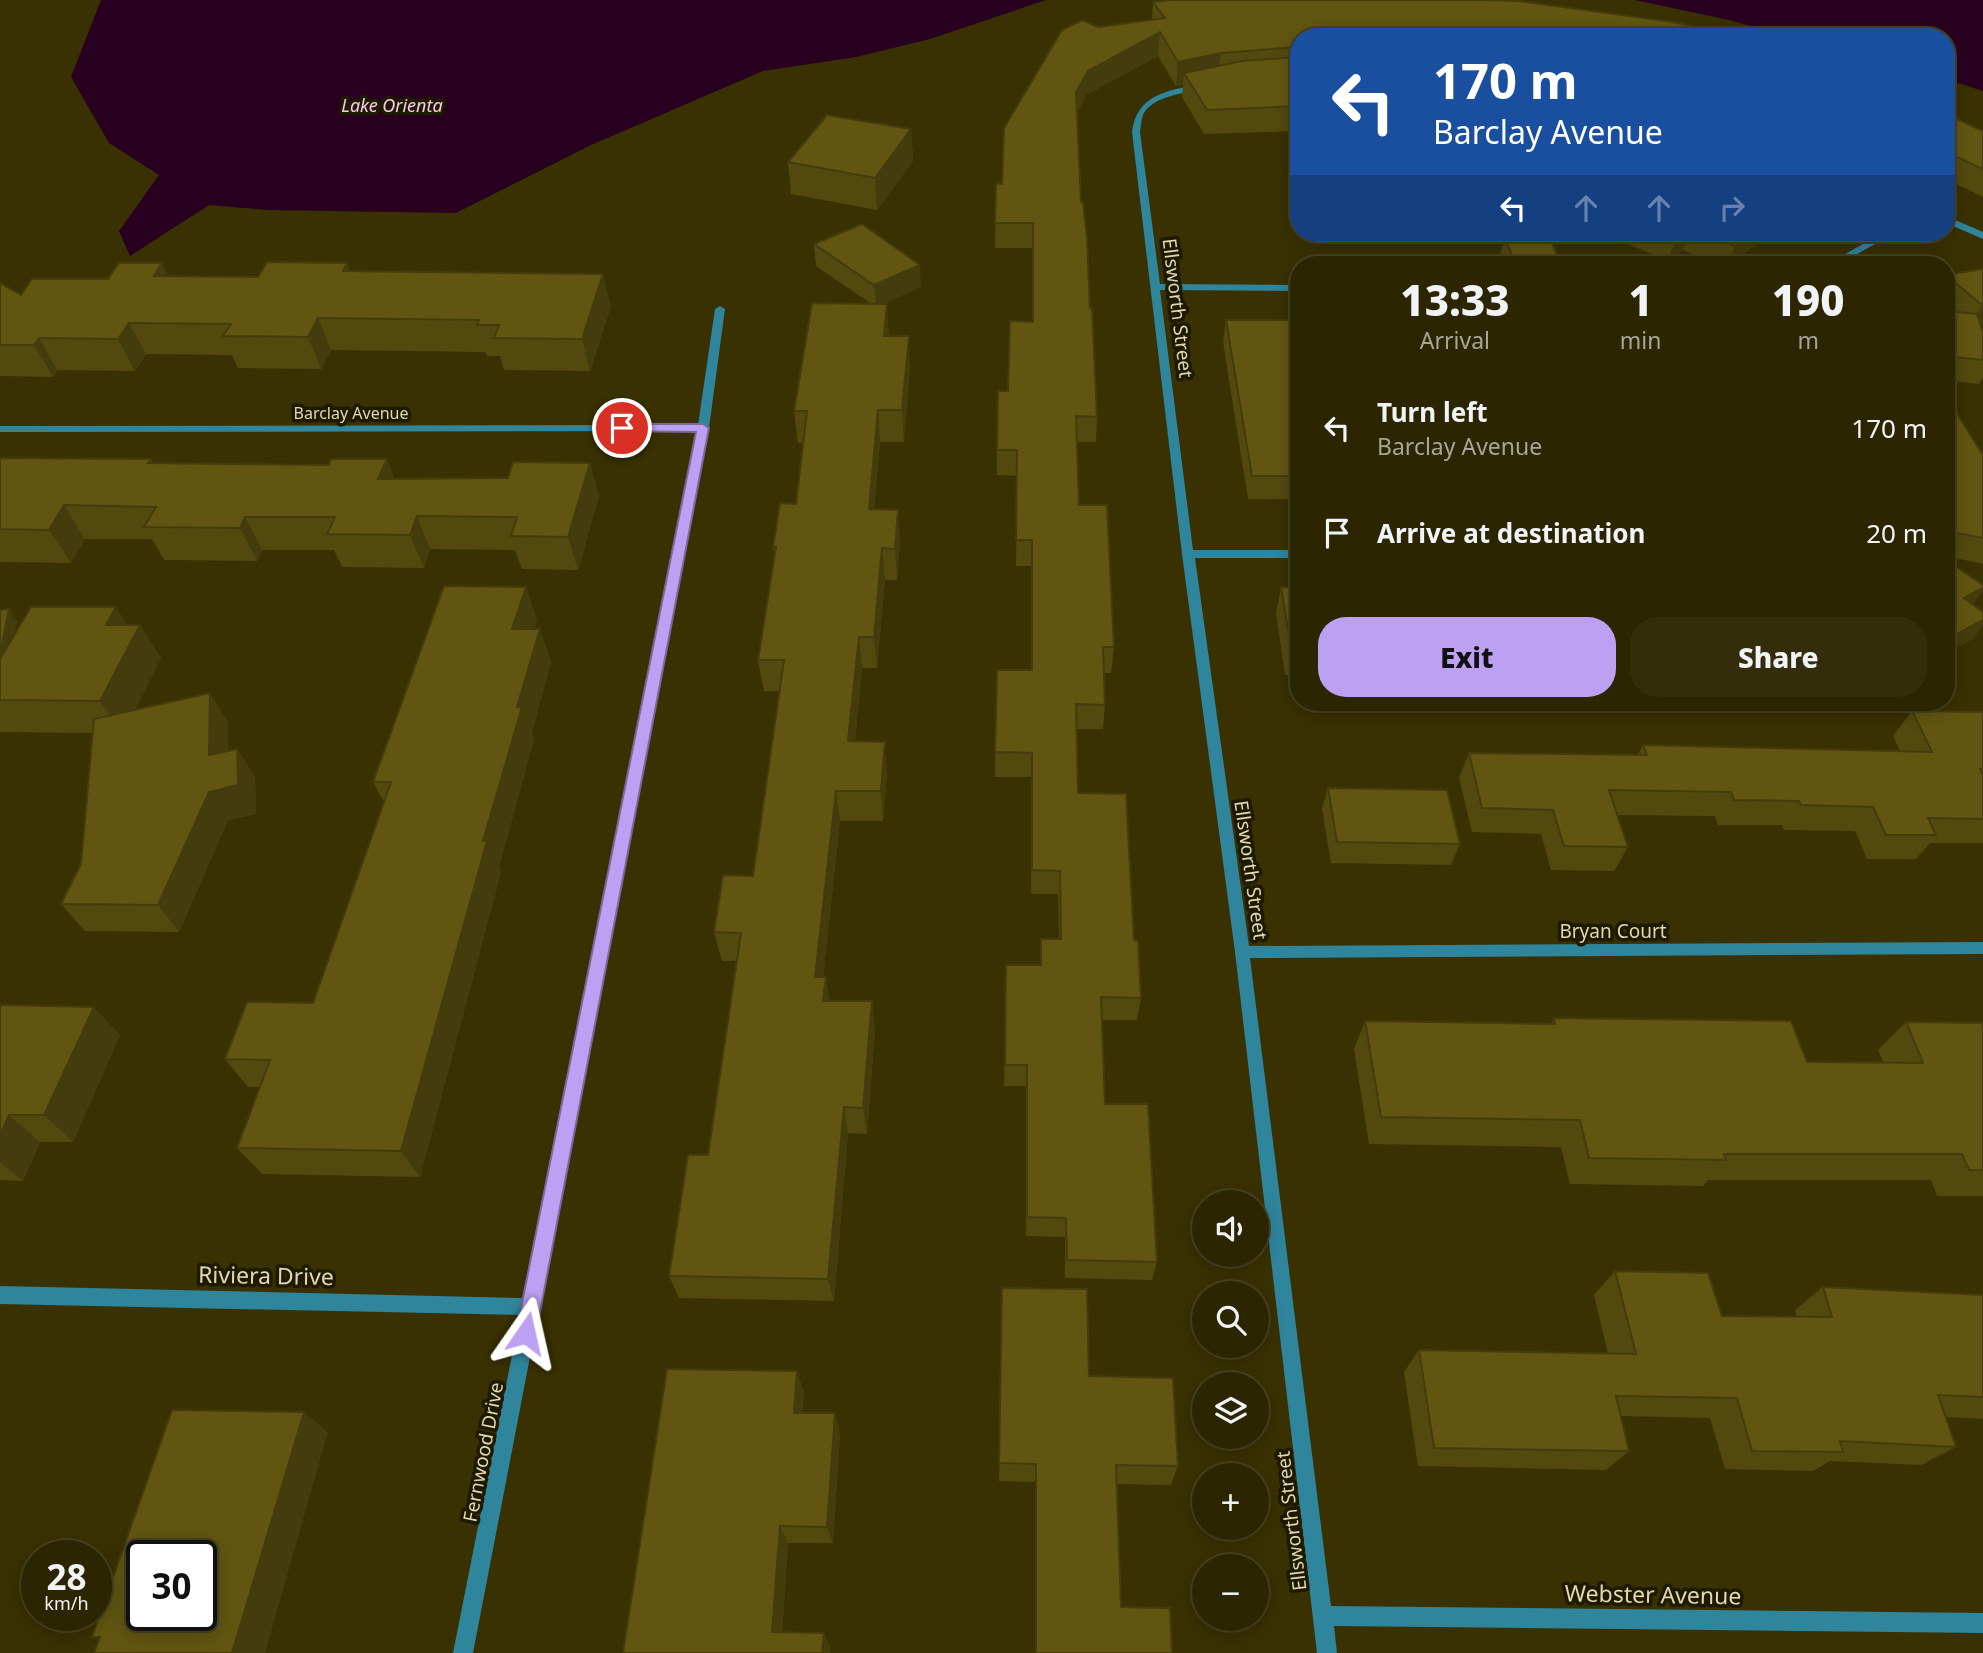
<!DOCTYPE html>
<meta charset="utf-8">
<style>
body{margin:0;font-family:"Noto Sans",sans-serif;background:#332d0b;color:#f1f3f6;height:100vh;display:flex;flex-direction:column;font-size:26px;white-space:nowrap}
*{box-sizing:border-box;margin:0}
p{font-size:23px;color:#a6a599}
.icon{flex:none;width:38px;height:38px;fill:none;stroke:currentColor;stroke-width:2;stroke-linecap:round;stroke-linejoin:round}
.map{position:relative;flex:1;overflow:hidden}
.details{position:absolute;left:1290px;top:256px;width:665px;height:455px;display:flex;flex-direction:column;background:#2b2501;border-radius:28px;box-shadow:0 4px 18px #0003,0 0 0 2px #474223}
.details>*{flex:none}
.hud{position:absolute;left:1290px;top:28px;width:665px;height:214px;border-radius:28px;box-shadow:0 4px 18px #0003,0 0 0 2px #474223;background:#1a4fa0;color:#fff;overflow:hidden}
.tools{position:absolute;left:1192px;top:1190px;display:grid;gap:14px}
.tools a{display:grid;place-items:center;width:77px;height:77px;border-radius:50%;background:#2b2501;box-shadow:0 4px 18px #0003,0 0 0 2px #474223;font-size:35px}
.speed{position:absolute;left:21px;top:1540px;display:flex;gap:14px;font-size:35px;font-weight:700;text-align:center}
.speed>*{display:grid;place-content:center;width:91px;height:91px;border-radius:50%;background:#2b2501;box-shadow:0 4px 18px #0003,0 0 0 2px #474223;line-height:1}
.speed small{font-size:18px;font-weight:400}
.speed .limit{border:4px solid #111;border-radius:10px;background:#fff;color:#111}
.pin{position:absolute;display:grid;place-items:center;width:60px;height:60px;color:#fff;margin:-30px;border:4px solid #fff;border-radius:50%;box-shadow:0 2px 7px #0007}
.me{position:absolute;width:77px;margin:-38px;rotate:11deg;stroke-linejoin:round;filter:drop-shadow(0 0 5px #0008)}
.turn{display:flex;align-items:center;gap:24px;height:147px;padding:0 28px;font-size:32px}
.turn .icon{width:91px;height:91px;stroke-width:2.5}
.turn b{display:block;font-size:49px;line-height:60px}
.lanes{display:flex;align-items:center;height:66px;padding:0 28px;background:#0003;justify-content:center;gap:35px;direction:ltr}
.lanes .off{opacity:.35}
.eta{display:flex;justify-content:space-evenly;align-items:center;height:119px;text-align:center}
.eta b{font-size:42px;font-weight:800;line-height:49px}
.primary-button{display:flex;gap:14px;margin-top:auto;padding:14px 28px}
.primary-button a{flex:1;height:80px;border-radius:28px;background:#bca0f2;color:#111;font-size:28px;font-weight:800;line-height:80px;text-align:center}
.primary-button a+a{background:#332d0b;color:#f1f3f6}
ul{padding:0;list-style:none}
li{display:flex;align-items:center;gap:21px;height:105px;padding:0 28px}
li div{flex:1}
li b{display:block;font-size:26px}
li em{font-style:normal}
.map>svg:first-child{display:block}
</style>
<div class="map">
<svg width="1983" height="1653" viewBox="0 0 1983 1653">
<rect width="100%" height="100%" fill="#393101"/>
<g fill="#290120">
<path d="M 101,0 L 1046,0 L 930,39 L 856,57 L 763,71 L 591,145 L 456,213 L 269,210 L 209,205 L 130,256 L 119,231 L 159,175 L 109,143 L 71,77 Z"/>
<path d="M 1635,0 L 1983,0 L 1983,91 L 1946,79 L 1946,37 L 1791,37 L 1729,20 Z"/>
</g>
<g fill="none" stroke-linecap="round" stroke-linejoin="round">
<g fill="#2f859c" fill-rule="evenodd">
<path d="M 1200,84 L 1203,85 L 1203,89 C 1185,93 1152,96 1143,115 C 1141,120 1141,127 1140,132 L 1160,284 L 1298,285 L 1298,291 L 1160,290 L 1193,550 L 1298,550 L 1298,558 L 1195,558 L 1249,946 L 1983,942 L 1983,954 L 1250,958 L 1331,1606 L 1983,1613 L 1983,1633 L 1334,1626 L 1337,1653 L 1317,1653 L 1235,952 L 1182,554 L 1132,132 C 1137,94 1167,91 1200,84 Z"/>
<path d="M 1946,216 L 1983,232 L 1983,239 L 1946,223 Z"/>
<path d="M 1883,233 L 1895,233 L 1839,264 L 1827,264 Z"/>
<path d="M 720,306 L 725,309 L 709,428 L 473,1653 L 453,1653 L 520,1315 L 0,1304 L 0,1286 L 524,1298 L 697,431 L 0,432 L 0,426 L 698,425 L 715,309 Z"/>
</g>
</g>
<g fill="#53490f">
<path d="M 1167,0 L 1480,0 L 1298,37 L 1298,131 L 1204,134 L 1182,97 L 1183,85 L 1176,86 L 1158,56 L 1086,95 L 1077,113 L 1081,202 L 1097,417 L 1096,442 L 1077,442 L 1079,505 L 1114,647 L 1111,673 L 1104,673 L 1105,705 L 1103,729 L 1077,729 L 1078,793 L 1134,940 L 1141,998 L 1137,1020 L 1102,1020 L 1105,1104 L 1157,1262 L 1152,1280 L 1065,1278 L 1065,1237 L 1026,1236 L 1027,1086 L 1004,1086 L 1006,965 L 1040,965 L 1041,939 L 1059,939 L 1058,894 L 1031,894 L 1031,777 L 995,777 L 995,752 L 1031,670 L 1031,566 L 1016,566 L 1017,476 L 997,475 L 997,450 L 1008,391 L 1033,322 L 1033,248 L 995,248 L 996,183 L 1002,184 L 1098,27 L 1152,20 L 1153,2 Z"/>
<path d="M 1946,114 L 1983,131 L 1983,197 L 1946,179 Z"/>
<path d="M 911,129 L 913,161 L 877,210 L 791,194 L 788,162 Z"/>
<path d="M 1613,233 L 1772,233 L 1730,264 L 1716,264 L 1683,250 L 1667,261 L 1612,237 Z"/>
<path d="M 1505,239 L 1561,264 L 1499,264 L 1498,261 Z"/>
<path d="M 814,244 L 921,287 L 884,303 L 889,336 L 910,368 L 904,442 L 880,442 L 874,509 L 900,541 L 897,580 L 885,580 L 877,668 L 862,668 L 855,741 L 887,773 L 883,821 L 840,821 L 823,977 L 830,1001 L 875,1029 L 867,1134 L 848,1133 L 834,1301 L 679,1298 L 669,1276 L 708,1155 L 737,961 L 722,961 L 714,932 L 753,876 L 780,691 L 764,691 L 758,660 L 775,558 L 773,547 L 796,504 L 803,443 L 798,443 L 794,411 L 870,303 L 816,266 Z"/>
<path d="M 1983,269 L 1983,325 L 1981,325 L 1983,332 L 1983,377 L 1979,384 L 1946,380 L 1946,311 L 1949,311 L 1946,308 L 1946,275 Z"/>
<path d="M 350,271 L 611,306 L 590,371 L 504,370 L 500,356 L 487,356 L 485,352 L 331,350 L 321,369 L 238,368 L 232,355 L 146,354 L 135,371 L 57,370 L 53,377 L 0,376 L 0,283 L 21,295 L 108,279 L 168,276 L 258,277 Z"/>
<path d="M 1226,320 L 1298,320 L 1298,499 L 1248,499 L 1223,342 Z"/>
<path d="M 1946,396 L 1983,455 L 1983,564 L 1946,556 Z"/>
<path d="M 0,458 L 151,459 L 153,463 L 394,478 L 599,496 L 578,570 L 522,569 L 515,550 L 430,549 L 424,568 L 342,567 L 334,550 L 262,550 L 257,561 L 164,560 L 152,539 L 85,539 L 71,563 L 0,562 Z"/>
<path d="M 1281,587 L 1298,588 L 1298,675 L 1285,675 L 1276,614 Z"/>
<path d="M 0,610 L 17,620 L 14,635 L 127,625 L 140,625 L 161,658 L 135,710 L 210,693 L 228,723 L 228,750 L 237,749 L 255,777 L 256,814 L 228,820 L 179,932 L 85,931 L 61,904 L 81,864 L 92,733 L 1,732 L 0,731 Z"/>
<path d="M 537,620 L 534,629 L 551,662 L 532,732 L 534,739 L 499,867 L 501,872 L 420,1177 L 262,1174 L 237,1148 L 260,1087 L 248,1087 L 225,1059 L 313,1003 L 384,802 L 373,782 Z"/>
<path d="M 1759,702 L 1860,702 L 1858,706 L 1762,708 Z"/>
<path d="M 1912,711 L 1983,712 L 1983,843 L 1930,843 L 1916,859 L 1867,859 L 1855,831 L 1784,830 L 1782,825 L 1718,825 L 1715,816 L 1617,815 L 1628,847 L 1614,871 L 1551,870 L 1541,834 L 1472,832 L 1459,778 L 1469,753 L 1638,755 L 1643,745 L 1900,751 L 1893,736 Z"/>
<path d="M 1328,788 L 1460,844 L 1451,865 L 1331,863 L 1322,809 Z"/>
<path d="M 0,1005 L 120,1035 L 73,1142 L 40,1142 L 23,1181 L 0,1180 Z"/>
<path d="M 1554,1018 L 1807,1062 L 1883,1062 L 1878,1050 L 1906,1022 L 1983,1026 L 1983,1196 L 1937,1196 L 1931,1180 L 1708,1180 L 1703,1186 L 1570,1184 L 1561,1147 L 1369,1144 L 1354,1049 L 1365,1021 L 1551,1024 Z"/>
<path d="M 1615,1271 L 1722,1316 L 1797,1317 L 1795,1310 L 1823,1287 L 1983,1295 L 1983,1419 L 1946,1417 L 1956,1447 L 1921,1465 L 1830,1461 L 1813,1471 L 1725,1469 L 1710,1418 L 1621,1416 L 1629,1451 L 1606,1470 L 1418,1466 L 1404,1372 L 1419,1350 L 1608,1354 L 1594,1295 Z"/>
<path d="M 1002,1288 L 1178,1466 L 1171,1485 L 1117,1484 L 1121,1607 L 1172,1653 L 1035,1653 L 1035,1482 L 999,1481 Z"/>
<path d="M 804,1392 L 802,1413 L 840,1433 L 833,1543 L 788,1543 L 782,1633 L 830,1646 L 623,1653 Z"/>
</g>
<g fill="#443c0c">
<path d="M 1160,32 L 1158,56 L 1086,95 L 1075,116 L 1076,92 L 1088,71 Z"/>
<path d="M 1221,53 L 1218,77 L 1184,73 L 1183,85 L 1176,86 L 1178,62 Z"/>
<path d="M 911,129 L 913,161 L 877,210 L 875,178 Z"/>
<path d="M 1685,233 L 1690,233 L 1683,250 L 1667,261 L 1676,239 Z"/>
<path d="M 1753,233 L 1772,233 L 1730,264 L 1727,264 L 1735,246 Z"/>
<path d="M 162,263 L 178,295 L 154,276 Z"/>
<path d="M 347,263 L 359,294 L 343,271 Z"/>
<path d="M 920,265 L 921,287 L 876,307 L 874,285 Z"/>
<path d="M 603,274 L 611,306 L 590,371 L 582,339 Z"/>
<path d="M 887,304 L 889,335 L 886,368 L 884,336 Z"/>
<path d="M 1982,305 L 1983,305 L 1983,325 L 1968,328 Z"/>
<path d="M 318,318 L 331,350 L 321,369 L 308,337 Z"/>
<path d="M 129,323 L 146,354 L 135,371 L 118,339 Z"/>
<path d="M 909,336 L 910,368 L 904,442 L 902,410 Z"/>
<path d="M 39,338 L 57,370 L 53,377 L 34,345 Z"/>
<path d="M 878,410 L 880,442 L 871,541 L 869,509 Z"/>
<path d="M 387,459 L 400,493 L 378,479 Z"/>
<path d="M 590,463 L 599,496 L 578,570 L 568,537 Z"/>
<path d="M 64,505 L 85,539 L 71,563 L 49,530 Z"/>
<path d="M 898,510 L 900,541 L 897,580 L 895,549 Z"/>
<path d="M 417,516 L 430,549 L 424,568 L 410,535 Z"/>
<path d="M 245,517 L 262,550 L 257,561 L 240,528 Z"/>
<path d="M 882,548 L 885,580 L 877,668 L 874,637 Z"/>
<path d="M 526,587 L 537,620 L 524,662 L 512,629 Z"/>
<path d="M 1983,588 L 1983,590 L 1969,609 L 1964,598 Z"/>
<path d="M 116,607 L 134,636 L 140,625 L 161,658 L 123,734 L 100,701 L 106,625 Z"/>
<path d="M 9,609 L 17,620 L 10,661 L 0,662 L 0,650 Z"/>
<path d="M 1983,620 L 1983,625 L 1973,639 L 1946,654 L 1946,640 Z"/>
<path d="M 540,629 L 551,662 L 532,732 L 534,739 L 499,867 L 501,872 L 420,1177 L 401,1151 L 483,841 L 517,707 Z"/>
<path d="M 859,637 L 862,668 L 852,772 L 848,741 Z"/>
<path d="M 210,693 L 228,723 L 228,783 L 209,755 Z"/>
<path d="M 885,742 L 887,773 L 883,821 L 881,791 Z"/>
<path d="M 237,749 L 255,777 L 256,814 L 228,820 L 179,932 L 158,905 L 209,792 Z"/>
<path d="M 836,791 L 840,821 L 820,1005 L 815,977 Z"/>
<path d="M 826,977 L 830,1005 L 823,1001 Z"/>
<path d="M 872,1001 L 875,1029 L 867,1134 L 863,1108 Z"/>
<path d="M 94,1007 L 120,1035 L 73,1142 L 44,1115 Z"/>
<path d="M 844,1107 L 848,1133 L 834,1301 L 828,1279 Z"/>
<path d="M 9,1115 L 40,1142 L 23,1181 L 0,1162 L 0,1135 Z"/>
<path d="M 797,1371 L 804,1392 L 801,1433 L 794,1413 Z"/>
<path d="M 304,1412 L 328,1432 L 265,1653 L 232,1653 Z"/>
<path d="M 835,1413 L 840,1433 L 833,1543 L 827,1527 Z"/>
<path d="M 780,1526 L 788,1543 L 781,1645 L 772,1632 Z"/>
<path d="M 824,1633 L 830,1646 L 830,1653 L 822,1653 Z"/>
</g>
<g fill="#615511" stroke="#443c0c" stroke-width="2" fill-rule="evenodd">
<path d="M 1171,0 L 1480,0 L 1518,1 L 1673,22 L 1734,36 L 1298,37 L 1298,47 L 1221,53 L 1178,62 L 1160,32 L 1088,71 L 1076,92 L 1081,202 L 1083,202 L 1087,238 L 1090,308 L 1092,308 L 1097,417 L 1076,416 L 1079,505 L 1107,505 L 1114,647 L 1103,647 L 1105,705 L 1076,704 L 1078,793 L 1126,794 L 1134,940 L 1138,941 L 1141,998 L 1101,997 L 1105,1104 L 1148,1104 L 1157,1262 L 1067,1260 L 1066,1218 L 1027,1217 L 1027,1065 L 1005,1065 L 1006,965 L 1041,965 L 1041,939 L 1061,939 L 1060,871 L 1032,870 L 1032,753 L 995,752 L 997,670 L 1032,670 L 1032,540 L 1016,540 L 1017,450 L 997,450 L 998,391 L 1008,391 L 1010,321 L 1033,322 L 1033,223 L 995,223 L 996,183 L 1002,184 L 1004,128 L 1062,30 L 1082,20 L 1098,27 L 1165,18 L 1153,2 Z"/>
<path d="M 1298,57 L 1298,106 L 1207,110 L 1184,73 L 1242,61 Z"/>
<path d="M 1946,114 L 1983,131 L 1983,169 L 1946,152 Z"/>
<path d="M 827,115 L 911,129 L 875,178 L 788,162 Z"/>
<path d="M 862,224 L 920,265 L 874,285 L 814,244 Z"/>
<path d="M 1661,233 L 1685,233 L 1676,239 Z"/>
<path d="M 1703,233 L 1753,233 L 1735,246 Z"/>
<path d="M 1550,238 L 1561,264 L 1516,264 L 1505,239 Z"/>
<path d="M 267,262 L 347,263 L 343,271 L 603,274 L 582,339 L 494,338 L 499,325 L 477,325 L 479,320 L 318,318 L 308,337 L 223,336 L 231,324 L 129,323 L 118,339 L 39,338 L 34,345 L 0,345 L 0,283 L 21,295 L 32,279 L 108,279 L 119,263 L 162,263 L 154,276 L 258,277 Z"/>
<path d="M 1983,269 L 1983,305 L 1982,305 L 1946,275 Z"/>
<path d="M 812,303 L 887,304 L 884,336 L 909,336 L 902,410 L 878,410 L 869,509 L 898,510 L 895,549 L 882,548 L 874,637 L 859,637 L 848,741 L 885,742 L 881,791 L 836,791 L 815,977 L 826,977 L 823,1001 L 872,1001 L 863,1108 L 844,1107 L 828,1279 L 669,1276 L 688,1155 L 708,1155 L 741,933 L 714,932 L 723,875 L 753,876 L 784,660 L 758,660 L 776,547 L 773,547 L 780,503 L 796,504 L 807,411 L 794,411 Z"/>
<path d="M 1946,311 L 1977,314 L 1983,332 L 1983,360 L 1946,356 Z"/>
<path d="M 1226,320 L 1298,320 L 1298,476 L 1252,476 Z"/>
<path d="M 1946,396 L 1983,455 L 1983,538 L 1946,531 Z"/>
<path d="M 0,458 L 151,459 L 148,463 L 329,465 L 331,459 L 387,459 L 378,479 L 508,478 L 513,462 L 590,463 L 568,537 L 511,536 L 517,517 L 417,516 L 410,535 L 327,534 L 335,517 L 245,517 L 240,528 L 144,527 L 156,507 L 64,505 L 49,530 L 0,529 Z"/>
<path d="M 1946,560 L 1983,585 L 1983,588 L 1964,598 L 1983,612 L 1983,620 L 1946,640 Z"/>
<path d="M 444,586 L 526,587 L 512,629 L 540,629 L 517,707 L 522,707 L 483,841 L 487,841 L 401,1151 L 237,1148 L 270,1060 L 225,1059 L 247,1002 L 313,1003 L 391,782 L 373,782 Z"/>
<path d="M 1281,587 L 1298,588 L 1298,649 L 1291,649 Z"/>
<path d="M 31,607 L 116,607 L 106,625 L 140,625 L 100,701 L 0,700 L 0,659 Z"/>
<path d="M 9,609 L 1,649 L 0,650 L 0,610 Z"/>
<path d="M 210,693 L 209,755 L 237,749 L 238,785 L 209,792 L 158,905 L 61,904 L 81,864 L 94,719 Z"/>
<path d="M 1912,711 L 1983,712 L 1983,769 L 1980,769 L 1983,775 L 1983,819 L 1928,818 L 1936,835 L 1886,835 L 1873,807 L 1801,805 L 1799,801 L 1734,800 L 1731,792 L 1609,790 L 1628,847 L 1564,846 L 1553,810 L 1482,808 L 1469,753 L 1647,755 L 1643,745 L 1932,752 Z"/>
<path d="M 1328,788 L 1447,790 L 1460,844 L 1337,842 Z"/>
<path d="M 0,1005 L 94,1007 L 44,1115 L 9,1115 L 0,1135 Z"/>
<path d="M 1554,1018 L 1791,1021 L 1807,1062 L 1923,1063 L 1906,1022 L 1982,1023 L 1983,1026 L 1983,1170 L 1969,1170 L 1962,1154 L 1724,1154 L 1726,1160 L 1589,1158 L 1580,1120 L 1381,1117 L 1365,1021 L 1555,1024 Z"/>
<path d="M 1615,1271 L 1708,1273 L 1722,1316 L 1832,1317 L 1823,1287 L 1983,1295 L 1983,1397 L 1938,1395 L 1956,1447 L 1840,1441 L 1843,1452 L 1752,1451 L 1737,1398 L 1616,1396 L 1629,1451 L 1434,1448 L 1419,1350 L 1636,1354 Z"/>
<path d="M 1002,1288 L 1087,1289 L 1089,1376 L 1173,1378 L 1178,1466 L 1116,1465 L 1121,1607 L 1170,1608 L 1172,1653 L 1036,1653 L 1036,1464 L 999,1463 Z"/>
<path d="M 667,1369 L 797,1371 L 794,1413 L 835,1413 L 827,1527 L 780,1526 L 772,1632 L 824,1633 L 822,1653 L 623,1653 Z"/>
<path d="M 172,1410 L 304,1412 L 232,1653 L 94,1653 L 100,1637 L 92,1637 ZM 142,1556 L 201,1556 L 201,1615 L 142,1615 Z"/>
</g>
<path fill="#bca0f2" stroke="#7a689d" stroke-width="2" d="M 622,424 L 703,424 L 709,428 L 536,1333 L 533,1340 L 526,1343 L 519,1340 L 516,1333 L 696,432 L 618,431 L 618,425 Z"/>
<g text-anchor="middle" stroke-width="7" stroke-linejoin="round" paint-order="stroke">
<g font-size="16" fill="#e0d8b0" stroke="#1e1901">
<text x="351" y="419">Barclay Avenue</text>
</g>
<g font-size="18" font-style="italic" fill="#f7c9e7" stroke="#1e1901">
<text x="392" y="112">Lake Orienta</text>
</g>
<g font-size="19" fill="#e0d8b0" stroke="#1e1901">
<text transform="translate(1178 308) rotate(83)" y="7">Ellsworth Street</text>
<text transform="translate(1251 870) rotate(82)" y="7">Ellsworth Street</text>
<text x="1613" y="938">Bryan Court</text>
<text transform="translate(483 1452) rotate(-79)" y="7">Fernwood Drive</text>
<text transform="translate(1291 1521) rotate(-97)" y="7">Ellsworth Street</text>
</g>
<g font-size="23" fill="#e0d8b0" stroke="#1e1901">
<text transform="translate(266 1276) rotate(1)" y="8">Riviera Drive</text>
<text transform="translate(1653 1595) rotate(1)" y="8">Webster Avenue</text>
</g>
</g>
</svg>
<div class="tools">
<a><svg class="icon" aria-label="sound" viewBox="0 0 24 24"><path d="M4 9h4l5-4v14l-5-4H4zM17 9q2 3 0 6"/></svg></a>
<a><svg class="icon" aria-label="search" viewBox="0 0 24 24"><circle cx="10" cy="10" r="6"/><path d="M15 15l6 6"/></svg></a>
<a><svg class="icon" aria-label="layers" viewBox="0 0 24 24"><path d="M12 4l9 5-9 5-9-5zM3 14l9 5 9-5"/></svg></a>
<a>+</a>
<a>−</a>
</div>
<div class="speed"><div>28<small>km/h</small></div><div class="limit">30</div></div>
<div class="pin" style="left:622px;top:428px;background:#d93025"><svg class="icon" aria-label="arrive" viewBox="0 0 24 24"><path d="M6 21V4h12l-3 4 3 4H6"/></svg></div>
<svg class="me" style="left:526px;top:1333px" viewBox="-20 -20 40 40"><path d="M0-17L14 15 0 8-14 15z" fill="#bca0f2" stroke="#fff" stroke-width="4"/></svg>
<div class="hud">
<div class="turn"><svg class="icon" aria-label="left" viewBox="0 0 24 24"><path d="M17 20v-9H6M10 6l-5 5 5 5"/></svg><div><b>170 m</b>Barclay Avenue</div></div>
<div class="lanes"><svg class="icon" aria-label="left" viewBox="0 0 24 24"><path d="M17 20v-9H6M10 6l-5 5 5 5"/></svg><svg class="icon off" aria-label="ahead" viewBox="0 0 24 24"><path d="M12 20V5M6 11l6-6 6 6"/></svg><svg class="icon off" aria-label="ahead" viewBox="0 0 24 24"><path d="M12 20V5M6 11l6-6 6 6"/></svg><svg class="icon off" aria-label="right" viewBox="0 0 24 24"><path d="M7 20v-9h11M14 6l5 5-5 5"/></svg></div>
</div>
<section class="details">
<div class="eta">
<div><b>13:33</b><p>Arrival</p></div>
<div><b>1</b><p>min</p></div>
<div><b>190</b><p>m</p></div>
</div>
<ul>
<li><svg class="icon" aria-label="left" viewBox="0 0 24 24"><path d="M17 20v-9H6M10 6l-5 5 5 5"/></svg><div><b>Turn left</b><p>Barclay Avenue</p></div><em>170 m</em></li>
<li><svg class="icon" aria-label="arrive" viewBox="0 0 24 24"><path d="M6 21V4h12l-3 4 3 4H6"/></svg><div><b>Arrive at destination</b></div><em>20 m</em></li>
</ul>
<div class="primary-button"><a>Exit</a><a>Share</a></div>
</section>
</div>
